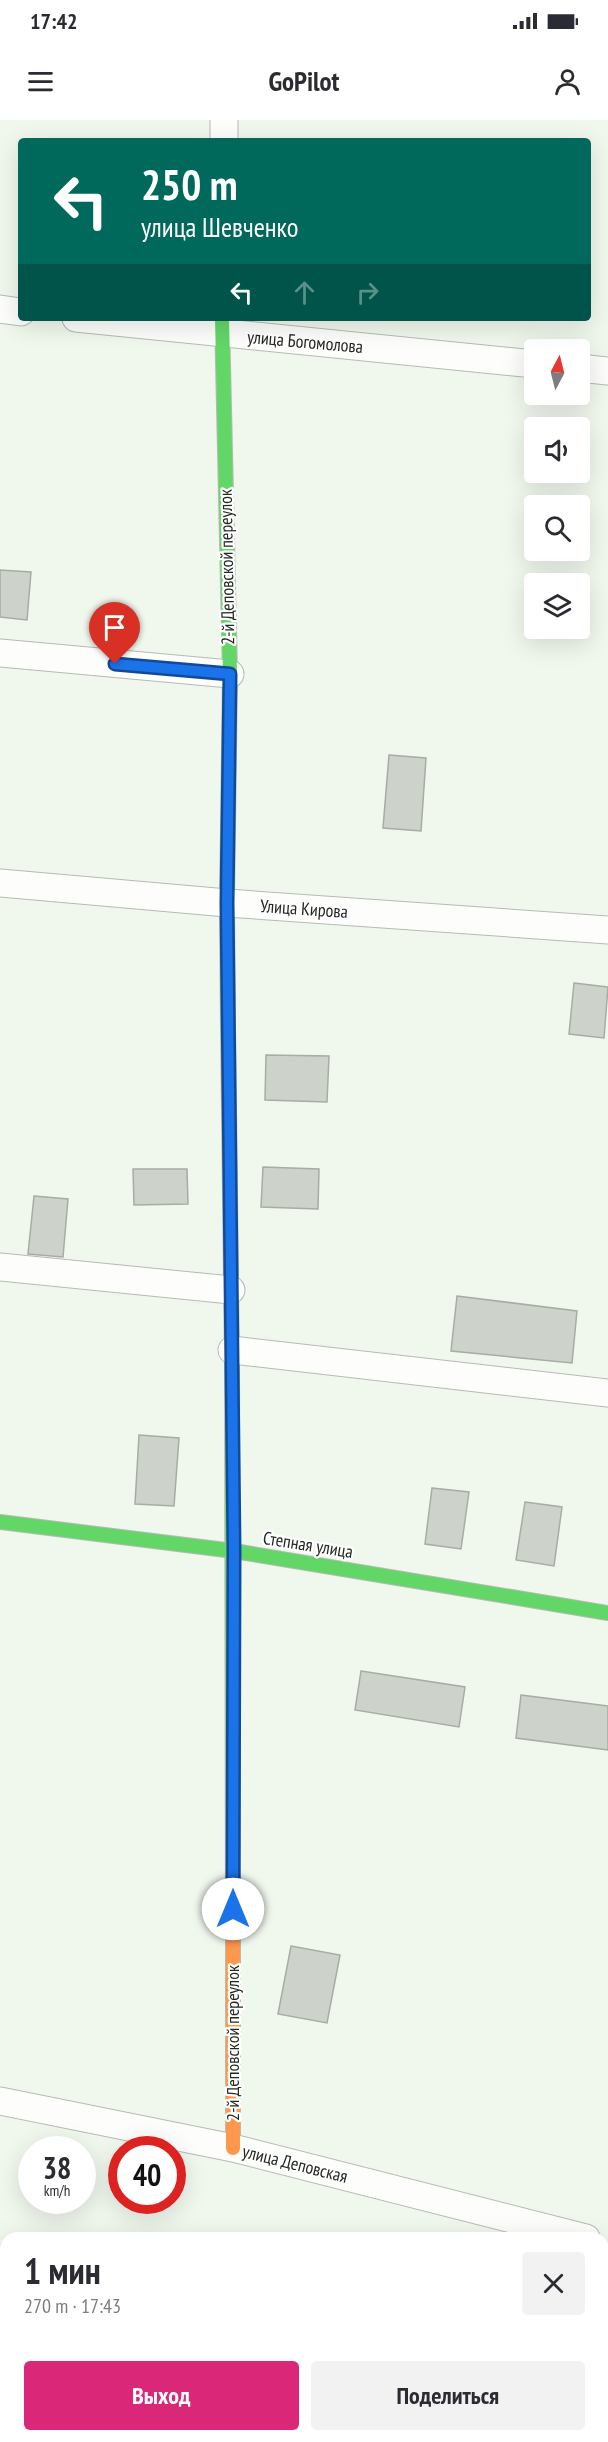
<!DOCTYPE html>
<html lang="ru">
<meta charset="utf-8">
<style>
body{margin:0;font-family:"PT Sans Narrow",sans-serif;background:#f2f2f3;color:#2b2b33;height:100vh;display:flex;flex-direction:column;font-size:22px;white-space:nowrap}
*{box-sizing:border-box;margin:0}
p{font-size:20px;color:#7c7c81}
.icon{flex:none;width:33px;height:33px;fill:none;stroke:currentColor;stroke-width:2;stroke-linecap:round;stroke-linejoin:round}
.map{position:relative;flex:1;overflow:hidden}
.panel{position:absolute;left:0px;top:2112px;width:609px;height:210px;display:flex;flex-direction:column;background:#fff;border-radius:18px 18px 0 0;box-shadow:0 6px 24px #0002}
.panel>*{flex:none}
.banner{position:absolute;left:18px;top:18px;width:573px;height:183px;border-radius:6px;box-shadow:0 6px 24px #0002;background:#00695c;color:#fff;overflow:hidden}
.needle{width:39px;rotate:7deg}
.tools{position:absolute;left:524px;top:219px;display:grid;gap:12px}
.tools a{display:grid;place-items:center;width:66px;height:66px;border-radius:6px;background:#fff;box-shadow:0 6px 24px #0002;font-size:30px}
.speed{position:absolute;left:18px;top:2016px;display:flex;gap:12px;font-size:30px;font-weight:700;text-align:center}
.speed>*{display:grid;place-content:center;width:78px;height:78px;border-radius:50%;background:#fff;box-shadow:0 6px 24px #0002;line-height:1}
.speed small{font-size:15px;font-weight:400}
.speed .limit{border:9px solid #d22;background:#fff;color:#111}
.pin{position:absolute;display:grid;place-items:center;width:51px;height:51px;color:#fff;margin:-62px -26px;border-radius:50% 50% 50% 0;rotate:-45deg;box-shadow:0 0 6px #0007}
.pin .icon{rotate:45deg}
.me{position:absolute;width:66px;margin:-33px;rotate:0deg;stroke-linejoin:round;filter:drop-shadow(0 0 4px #0008)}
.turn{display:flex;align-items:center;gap:21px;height:126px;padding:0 24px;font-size:27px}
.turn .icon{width:78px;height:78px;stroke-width:2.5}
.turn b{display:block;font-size:42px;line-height:51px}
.lanes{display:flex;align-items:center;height:57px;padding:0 24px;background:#0003;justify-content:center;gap:30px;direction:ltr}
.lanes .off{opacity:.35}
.round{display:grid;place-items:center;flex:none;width:63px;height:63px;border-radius:6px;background:#f2f2f3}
.overview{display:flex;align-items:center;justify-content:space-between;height:102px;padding:0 24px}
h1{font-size:36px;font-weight:700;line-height:45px}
.action{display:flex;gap:12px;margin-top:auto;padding:12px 24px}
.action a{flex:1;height:69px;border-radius:6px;background:#db2777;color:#fff;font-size:24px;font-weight:700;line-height:69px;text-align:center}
.action a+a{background:#f2f2f3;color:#2b2b33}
.status{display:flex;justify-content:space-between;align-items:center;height:42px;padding:0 30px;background:#fff;direction:ltr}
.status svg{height:16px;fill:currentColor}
header{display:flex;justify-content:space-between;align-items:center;height:78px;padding:0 24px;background:#fff;font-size:27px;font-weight:700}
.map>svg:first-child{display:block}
</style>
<div class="status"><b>17:42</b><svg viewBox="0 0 49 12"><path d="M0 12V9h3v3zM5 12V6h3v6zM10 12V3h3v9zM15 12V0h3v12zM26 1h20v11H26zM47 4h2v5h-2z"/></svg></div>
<header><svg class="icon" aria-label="menu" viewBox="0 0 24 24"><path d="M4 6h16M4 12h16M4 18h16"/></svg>GoPilot<svg class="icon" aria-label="person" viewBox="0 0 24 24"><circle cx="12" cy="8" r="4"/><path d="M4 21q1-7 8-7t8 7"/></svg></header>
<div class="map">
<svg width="608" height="2322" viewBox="0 0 608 2322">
<rect width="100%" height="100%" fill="#f0f7ed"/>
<g fill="#cdd2cb" stroke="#a7aca4" stroke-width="1.5">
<path d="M 0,450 L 31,452 L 27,500 L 0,497 Z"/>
<path d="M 389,635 L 426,638 L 421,711 L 383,708 Z"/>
<path d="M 574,863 L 608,867 L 604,918 L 569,914 Z"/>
<path d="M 266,935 L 329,936 L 327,982 L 265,980 Z"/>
<path d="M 263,1047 L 319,1049 L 318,1089 L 261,1087 Z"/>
<path d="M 133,1049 L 187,1049 L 188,1084 L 134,1085 Z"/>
<path d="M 34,1076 L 68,1079 L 63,1137 L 28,1134 Z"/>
<path d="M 457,1176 L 577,1191 L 572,1243 L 451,1231 Z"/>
<path d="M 139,1315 L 179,1318 L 174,1386 L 135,1384 Z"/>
<path d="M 432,1368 L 469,1372 L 461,1429 L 425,1424 Z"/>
<path d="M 525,1382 L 562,1387 L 554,1446 L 516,1440 Z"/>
<path d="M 361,1551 L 465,1567 L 459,1607 L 355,1590 Z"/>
<path d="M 521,1575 L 608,1586 L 608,1630 L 516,1618 Z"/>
<path d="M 291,1826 L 340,1835 L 327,1903 L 278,1894 Z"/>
</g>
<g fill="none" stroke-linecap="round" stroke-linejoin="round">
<g stroke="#b6bbb3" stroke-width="29">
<g id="street">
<path d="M 224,21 L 224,0"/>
<path d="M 0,189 L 21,192"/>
<path d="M 76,198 L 534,244"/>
<path d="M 579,248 L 608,251"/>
<path d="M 0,533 L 230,554"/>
<path d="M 0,763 L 227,783 L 608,810"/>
<path d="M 0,1147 L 231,1170"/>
<path d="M 232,1230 L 608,1273"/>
<path d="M 0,1981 L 233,2028 L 586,2118"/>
</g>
</g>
<g stroke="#b6bbb3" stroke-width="16">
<g id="fast">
<path d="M 222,198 L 230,554 L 227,783 L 228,908"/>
<path d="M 232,1244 L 233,1814"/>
<path d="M 0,1402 L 234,1431 L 608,1493"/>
</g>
</g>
<g stroke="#b6bbb3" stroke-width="16">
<g id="slow">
<path d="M 228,908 L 232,1244"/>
<path d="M 233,2028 L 233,1814"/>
</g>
</g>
<use href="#street" stroke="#fdfefc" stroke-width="27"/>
<use href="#fast" stroke="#63d668" stroke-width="14"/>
<use href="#slow" stroke="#ff974d" stroke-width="14"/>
</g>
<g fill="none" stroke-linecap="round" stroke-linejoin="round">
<g stroke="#114b97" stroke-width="15">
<path id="route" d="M 115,544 L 230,554 L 227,783 L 234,1431 L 233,1789"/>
</g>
<use href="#route" stroke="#1a73e8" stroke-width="10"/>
</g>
<g text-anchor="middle" stroke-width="4.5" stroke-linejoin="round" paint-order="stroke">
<g font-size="18" fill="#232822" stroke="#fff">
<text transform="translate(305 222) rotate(5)" y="6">улица Богомолова</text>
<text transform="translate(227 447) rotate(-91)" y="6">2-й Деповской переулок</text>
<text transform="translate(304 789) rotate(4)" y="6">Улица Кирова</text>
<text transform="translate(308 1425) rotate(9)" y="6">Степная улица</text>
<text transform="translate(233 1923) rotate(-90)" y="6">2-й Деповской переулок</text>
<text transform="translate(295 2044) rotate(14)" y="6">улица Деповская</text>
</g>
</g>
</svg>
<div class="tools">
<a><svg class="needle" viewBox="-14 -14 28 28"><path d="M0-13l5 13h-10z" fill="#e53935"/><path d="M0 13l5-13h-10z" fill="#7c7c81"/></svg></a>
<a><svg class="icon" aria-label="sound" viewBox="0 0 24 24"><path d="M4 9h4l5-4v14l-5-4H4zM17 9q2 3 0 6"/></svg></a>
<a><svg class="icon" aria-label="search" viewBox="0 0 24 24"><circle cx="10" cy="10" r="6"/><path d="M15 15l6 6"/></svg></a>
<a><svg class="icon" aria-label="layers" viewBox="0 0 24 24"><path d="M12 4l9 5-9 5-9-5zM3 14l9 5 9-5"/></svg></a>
</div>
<div class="speed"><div>38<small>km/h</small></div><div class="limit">40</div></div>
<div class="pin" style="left:115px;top:544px;background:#d93025"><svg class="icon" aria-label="arrive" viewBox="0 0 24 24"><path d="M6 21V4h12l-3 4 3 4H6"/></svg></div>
<svg class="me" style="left:233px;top:1789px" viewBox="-20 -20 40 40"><circle r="19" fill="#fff"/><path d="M0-13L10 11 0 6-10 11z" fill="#1a73e8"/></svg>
<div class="banner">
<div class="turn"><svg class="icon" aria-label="left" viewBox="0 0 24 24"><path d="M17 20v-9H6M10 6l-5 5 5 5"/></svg><div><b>250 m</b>улица Шевченко</div></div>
<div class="lanes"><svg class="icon" aria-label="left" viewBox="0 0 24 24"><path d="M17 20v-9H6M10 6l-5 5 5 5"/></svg><svg class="icon off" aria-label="ahead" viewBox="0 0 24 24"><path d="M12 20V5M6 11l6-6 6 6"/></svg><svg class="icon off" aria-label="right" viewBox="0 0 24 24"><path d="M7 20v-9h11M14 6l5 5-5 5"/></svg></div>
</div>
<section class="panel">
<div class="overview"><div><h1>1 мин</h1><p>270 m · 17:43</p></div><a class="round"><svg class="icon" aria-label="close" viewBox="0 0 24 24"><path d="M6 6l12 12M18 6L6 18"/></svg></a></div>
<div class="action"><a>Выход</a><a>Поделиться</a></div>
</section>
</div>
